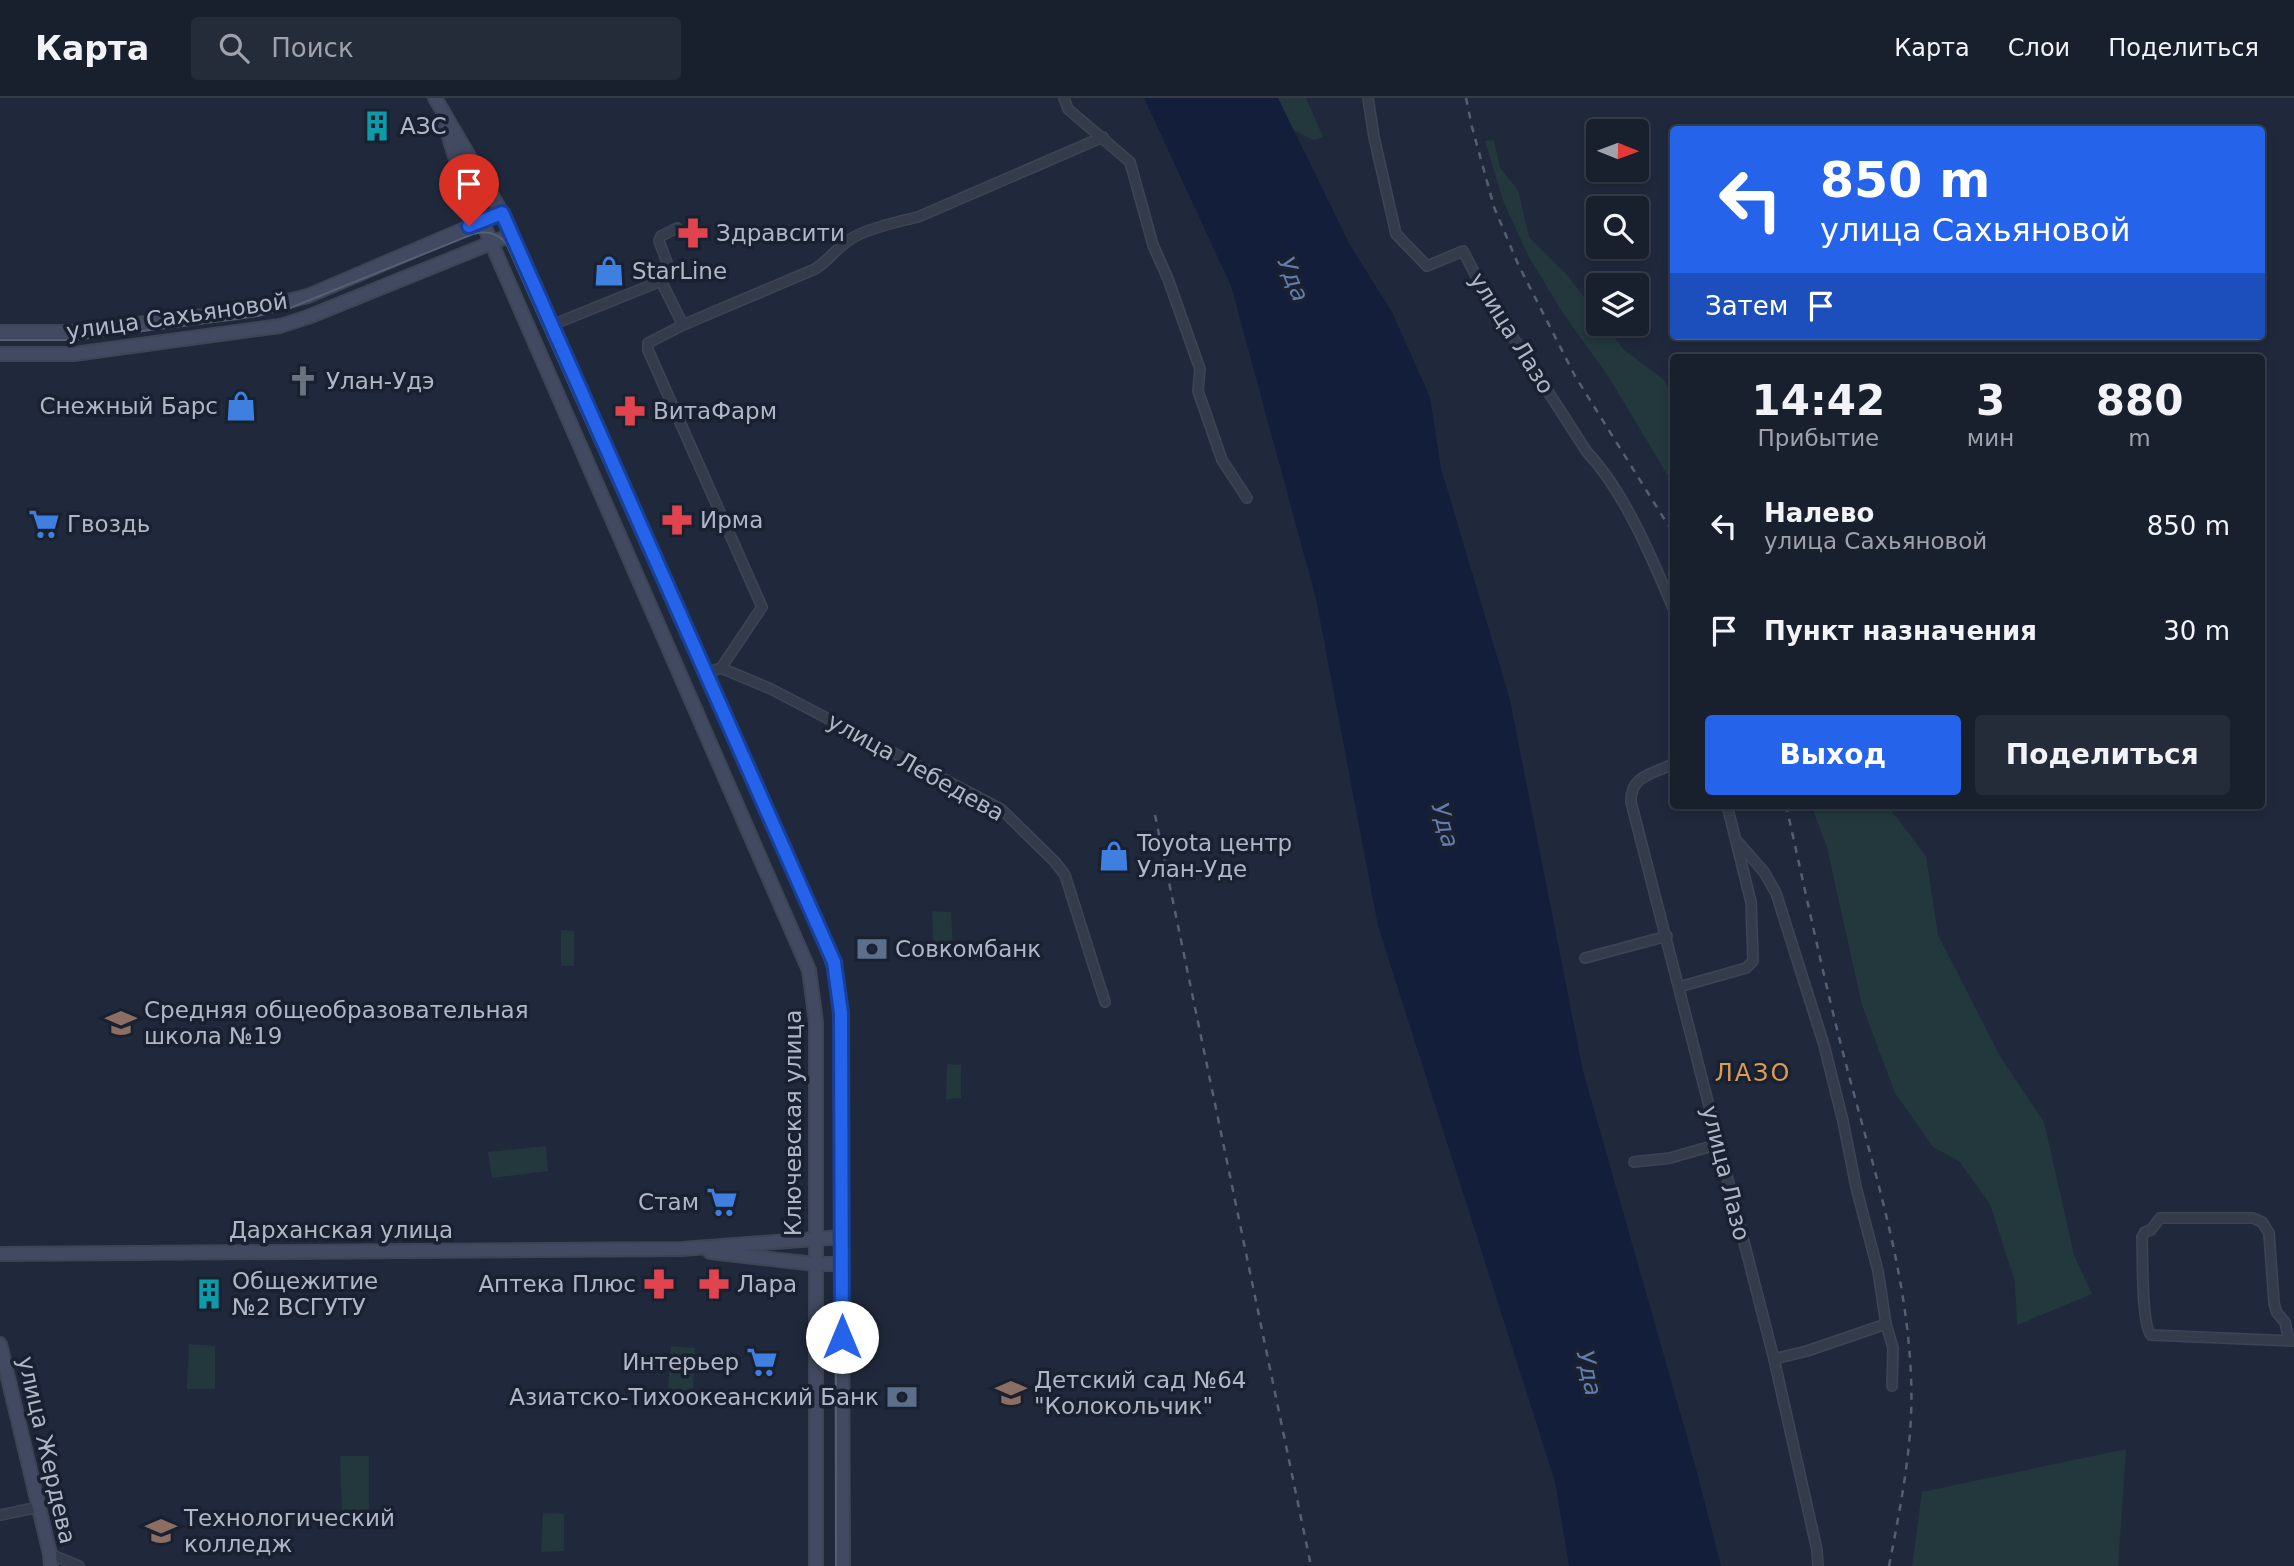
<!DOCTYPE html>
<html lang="ru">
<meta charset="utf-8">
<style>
body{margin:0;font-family:"DejaVu Sans",sans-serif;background:#252c39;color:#f1f3f6;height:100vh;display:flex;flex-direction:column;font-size:26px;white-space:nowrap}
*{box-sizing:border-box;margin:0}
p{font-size:23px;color:#9fa2aa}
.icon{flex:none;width:38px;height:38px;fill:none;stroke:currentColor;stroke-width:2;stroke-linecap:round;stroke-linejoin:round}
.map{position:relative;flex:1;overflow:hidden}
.sheet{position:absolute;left:1670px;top:256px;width:595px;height:455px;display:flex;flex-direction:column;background:#181f2d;border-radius:7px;box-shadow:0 4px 10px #0003,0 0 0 2px #363d49}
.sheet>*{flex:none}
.guide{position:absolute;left:1670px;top:28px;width:595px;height:214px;border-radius:7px;box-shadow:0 4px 10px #0003,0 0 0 2px #363d49;background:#2563eb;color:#fff;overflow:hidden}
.needle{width:46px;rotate:91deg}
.tools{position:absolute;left:1586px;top:21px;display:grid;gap:14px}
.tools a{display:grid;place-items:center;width:63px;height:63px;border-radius:7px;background:#181f2d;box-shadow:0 4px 10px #0003,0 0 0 2px #363d49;font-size:35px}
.pin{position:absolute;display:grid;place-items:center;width:60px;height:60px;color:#fff;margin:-72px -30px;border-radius:50% 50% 50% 0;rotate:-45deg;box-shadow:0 0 7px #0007}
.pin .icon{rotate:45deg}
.me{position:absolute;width:77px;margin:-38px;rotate:0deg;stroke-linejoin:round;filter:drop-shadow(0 0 5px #0008)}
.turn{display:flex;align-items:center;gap:24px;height:147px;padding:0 35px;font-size:32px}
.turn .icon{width:91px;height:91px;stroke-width:2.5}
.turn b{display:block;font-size:49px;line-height:60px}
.then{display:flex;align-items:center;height:66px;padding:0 35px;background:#0003;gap:14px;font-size:26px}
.eta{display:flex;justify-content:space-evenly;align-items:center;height:119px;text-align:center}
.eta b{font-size:42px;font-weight:800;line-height:49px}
.action{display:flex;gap:14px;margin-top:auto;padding:14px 35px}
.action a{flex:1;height:80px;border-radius:7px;background:#2563eb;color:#fff;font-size:28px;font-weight:800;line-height:80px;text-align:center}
.action a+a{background:#252c39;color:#f1f3f6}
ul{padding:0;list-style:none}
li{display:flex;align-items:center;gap:21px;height:105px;padding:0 35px}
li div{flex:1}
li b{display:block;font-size:26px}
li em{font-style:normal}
header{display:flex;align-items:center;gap:42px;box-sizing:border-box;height:98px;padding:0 35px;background:#181f2d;border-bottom:2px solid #363d49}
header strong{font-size:33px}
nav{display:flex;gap:38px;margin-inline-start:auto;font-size:24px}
.search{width:490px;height:63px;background:#252c39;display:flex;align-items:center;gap:18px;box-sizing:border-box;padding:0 24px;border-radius:7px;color:#9fa2aa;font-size:26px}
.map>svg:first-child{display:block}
</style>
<header>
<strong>Карта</strong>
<div class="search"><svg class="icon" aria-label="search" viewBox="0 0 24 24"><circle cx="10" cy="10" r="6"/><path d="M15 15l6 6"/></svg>Поиск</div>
<nav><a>Карта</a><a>Слои</a><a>Поделиться</a></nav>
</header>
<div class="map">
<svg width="2294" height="1468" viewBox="0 0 2294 1468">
<rect width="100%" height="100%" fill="#20293c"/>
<g fill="#22383d">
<path d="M 1278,0 L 1306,0 L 1323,39 L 1314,42 L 1293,32 Z"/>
<path d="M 1494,42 L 1500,70 L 1518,92 L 1529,139 L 1567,177 L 1598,217 L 1598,226 L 1604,226 L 1624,252 L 1663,281 L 1673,297 L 1673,386 L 1610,281 L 1563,215 L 1529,159 L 1504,105 L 1485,43 Z"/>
<path d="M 1811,707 L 1887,707 L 1926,758 L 1938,837 L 2001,960 L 2044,1024 L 2074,1157 L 2092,1196 L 2017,1227 L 2015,1184 L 1990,1106 L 1959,1063 L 1933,1049 L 1895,995 L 1862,907 L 1827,749 Z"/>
<path d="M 932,813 L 951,814 L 953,850 L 934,853 Z"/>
<path d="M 561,832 L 574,833 L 574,868 L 561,868 Z"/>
<path d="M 947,966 L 961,967 L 961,1000 L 946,1001 Z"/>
<path d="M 546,1048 L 548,1073 L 492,1080 L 488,1054 Z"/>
<path d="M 189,1246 L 215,1248 L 215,1291 L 187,1291 Z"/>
<path d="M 671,1248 L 695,1250 L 693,1293 L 668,1291 Z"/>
<path d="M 2126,1351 L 2118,1468 L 1912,1468 L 1922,1394 Z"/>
<path d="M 340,1358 L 369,1358 L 369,1415 L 342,1416 Z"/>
<path d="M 543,1415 L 564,1416 L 564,1453 L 541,1454 Z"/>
</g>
<path fill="#131f3a" d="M 1144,0 L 1278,0 L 1350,147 L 1392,214 L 1430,299 L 1441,370 L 1510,602 L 1583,973 L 1697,1374 L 1721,1468 L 1569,1468 L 1555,1384 L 1378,828 L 1316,501 L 1231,188 Z"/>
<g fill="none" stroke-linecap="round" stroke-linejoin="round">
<g stroke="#3d4555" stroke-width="12">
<g id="street">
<path d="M 1064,0 L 1068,11 L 1130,64 L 1153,147 L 1168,181 L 1200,271 L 1198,293 L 1222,362 L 1247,400"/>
<path d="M 1368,0 L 1374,39 L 1396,136 L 1427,168 L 1463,153 L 1487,199 L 1587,354 C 1624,393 1652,460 1673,510"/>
<path d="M 661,183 L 683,227"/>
<path d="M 552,227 L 661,183 L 668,167 L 659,143 L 661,138 L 677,130"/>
<path d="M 721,570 L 762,509 L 648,252 L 648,245 L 683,227 L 815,171 C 828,163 837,150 849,142 C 863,132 900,123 918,119 L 1103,39"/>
<path d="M 706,575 L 721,570 L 771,591 L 1001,711 L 1055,764 L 1065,777 L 1105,904"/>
<path d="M 1673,666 C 1652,676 1630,678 1631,704 L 1774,1261 L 1817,1452 L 1818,1468"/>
<path d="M 1737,743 L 1764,774 L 1776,795 L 1824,947 L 1843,1023 L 1856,1089 L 1878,1173 L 1886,1226 L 1893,1250 L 1892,1288"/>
<path d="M 1585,860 L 1667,838"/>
<path d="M 1679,889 L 1746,870 L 1753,863 L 1751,804 L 1727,707"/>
<path d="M 1634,1064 L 1670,1060 L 1719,1046"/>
<path d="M 2289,1243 L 2285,1224 L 2277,1215 L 2274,1205 L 2269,1135 L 2262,1124 L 2253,1120 L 2160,1120 L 2151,1132 L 2145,1134 L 2142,1139 C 2143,1157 2141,1226 2151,1237 L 2294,1243"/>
<path d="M 1774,1261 L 1807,1253 L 1886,1226"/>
<path d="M 0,1417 L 39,1409"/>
<path d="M 50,1456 L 79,1468"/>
</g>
</g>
<g stroke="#3d4555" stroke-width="16">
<g id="secondary">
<path d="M 435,0 L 502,115 L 834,864 L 841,915 L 843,1468"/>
<path d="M 446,29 L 457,65 L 491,144 L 809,872 L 816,924 L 816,1468"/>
<path d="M 0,234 L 71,234 L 238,214 L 268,208 L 308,198 L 502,115"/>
<path d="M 0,256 L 74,256 L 280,228 L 308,219 L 511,137"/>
<path d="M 710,1154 L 815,1166 L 842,1166"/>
<path d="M 0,1156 L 682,1151 L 842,1139"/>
<path d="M 0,1246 L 50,1456 L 51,1468"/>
</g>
</g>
<use href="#street" stroke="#343c4c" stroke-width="9"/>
<use href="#secondary" stroke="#414a60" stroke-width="12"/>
<path stroke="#555f74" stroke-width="2" d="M 0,242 L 74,242 L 257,218 L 290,210 L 473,136 C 487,133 496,134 506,145 L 821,852 L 831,881 L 836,920 L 836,1468"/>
<g stroke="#555f74" stroke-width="2.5" stroke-dasharray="7 7" stroke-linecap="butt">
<path d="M 1466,0 L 1472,29 L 1494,109 L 1518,166 L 1575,278 L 1673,435"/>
<path d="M 1786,707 C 1807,800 1826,893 1851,985 C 1877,1082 1907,1178 1911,1279 C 1914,1343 1901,1406 1889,1468"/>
<path d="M 1155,717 L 1311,1468"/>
</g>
</g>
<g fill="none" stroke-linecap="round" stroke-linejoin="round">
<g stroke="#184099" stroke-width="18">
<path id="route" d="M 469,128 L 502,115 L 834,864 L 841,915 L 842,1239"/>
</g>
<use href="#route" stroke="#2563eb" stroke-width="12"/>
</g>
<defs>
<g id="building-bare" transform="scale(2.415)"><path d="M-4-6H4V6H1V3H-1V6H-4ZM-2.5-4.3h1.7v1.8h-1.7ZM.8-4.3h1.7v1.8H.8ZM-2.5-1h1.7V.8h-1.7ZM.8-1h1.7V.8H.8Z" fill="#0f9aa8" stroke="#192131" stroke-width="2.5" paint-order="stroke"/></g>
<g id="pharmacy-bare" transform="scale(2.415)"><path d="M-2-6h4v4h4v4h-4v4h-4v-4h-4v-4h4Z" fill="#e0444e" stroke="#192131" stroke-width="2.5" paint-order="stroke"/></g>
<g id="shop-bare" transform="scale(2.415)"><path d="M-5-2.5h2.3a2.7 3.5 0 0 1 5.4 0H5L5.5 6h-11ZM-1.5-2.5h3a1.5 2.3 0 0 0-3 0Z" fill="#3f7fe0" stroke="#192131" stroke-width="2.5" paint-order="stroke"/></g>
<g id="church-bare" transform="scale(2.415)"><path d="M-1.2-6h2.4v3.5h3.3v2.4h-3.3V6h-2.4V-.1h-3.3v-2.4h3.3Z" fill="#6b7280" stroke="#192131" stroke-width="2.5" paint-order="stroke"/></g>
<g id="supermarket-bare" transform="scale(2.415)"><path d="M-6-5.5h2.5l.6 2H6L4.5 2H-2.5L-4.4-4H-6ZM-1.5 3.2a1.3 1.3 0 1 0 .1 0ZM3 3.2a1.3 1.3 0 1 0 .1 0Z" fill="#3f7fe0" stroke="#192131" stroke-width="2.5" paint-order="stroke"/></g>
<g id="bank-bare" transform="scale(2.415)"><path d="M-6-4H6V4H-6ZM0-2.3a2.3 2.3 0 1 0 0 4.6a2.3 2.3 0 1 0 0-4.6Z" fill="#5c6f8a" stroke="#192131" stroke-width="2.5" paint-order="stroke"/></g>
<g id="school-bare" transform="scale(2.415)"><path d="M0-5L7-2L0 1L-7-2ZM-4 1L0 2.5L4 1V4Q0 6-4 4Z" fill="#8d6e63" stroke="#192131" stroke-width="2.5" paint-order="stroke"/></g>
<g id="university-bare" transform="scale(2.415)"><path d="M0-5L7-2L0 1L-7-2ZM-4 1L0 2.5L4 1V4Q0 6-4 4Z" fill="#8d6e63" stroke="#192131" stroke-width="2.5" paint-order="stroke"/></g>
</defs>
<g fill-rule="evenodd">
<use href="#building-bare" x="377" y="28"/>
<use href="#pharmacy-bare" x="693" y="135"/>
<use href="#shop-bare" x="609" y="173"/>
<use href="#church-bare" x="303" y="283"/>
<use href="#shop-bare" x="241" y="308"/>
<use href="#pharmacy-bare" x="630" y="313"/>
<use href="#pharmacy-bare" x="677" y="422"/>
<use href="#supermarket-bare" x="44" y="426"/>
<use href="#shop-bare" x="1114" y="758"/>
<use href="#bank-bare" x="872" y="851"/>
<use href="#school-bare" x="121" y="925"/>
<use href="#supermarket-bare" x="722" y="1104"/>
<use href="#pharmacy-bare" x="659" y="1186"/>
<use href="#pharmacy-bare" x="714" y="1186"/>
<use href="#building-bare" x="209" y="1196"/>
<use href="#supermarket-bare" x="762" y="1264"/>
<use href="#school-bare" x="1011" y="1295"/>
<use href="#bank-bare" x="902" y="1299"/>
<use href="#university-bare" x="161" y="1433"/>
</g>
<g text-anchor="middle" stroke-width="7" stroke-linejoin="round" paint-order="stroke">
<g font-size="23" fill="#afb6c8" stroke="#192131" text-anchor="start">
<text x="400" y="36">АЗС</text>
<text x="716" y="143">Здравсити</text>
<text x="632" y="181">StarLine</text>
<text x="326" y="291">Улан-Удэ</text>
<text x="218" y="316" text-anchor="end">Снежный Барс</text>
<text x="653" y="321">ВитаФарм</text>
<text x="700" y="430">Ирма</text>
<text x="67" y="434">Гвоздь</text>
<text x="1137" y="753">Toyota центр<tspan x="1137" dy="26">Улан-Уде</tspan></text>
<text x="895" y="859">Совкомбанк</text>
<text x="144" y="920">Средняя общеобразовательная<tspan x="144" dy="26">школа №19</tspan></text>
<text x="699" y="1112" text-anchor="end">Стам</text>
<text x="232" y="1191">Общежитие<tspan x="232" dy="26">№2 ВСГУТУ</tspan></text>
<text x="636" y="1194" text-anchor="end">Аптека Плюс</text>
<text x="737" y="1194">Лара</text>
<text x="739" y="1272" text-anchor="end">Интерьер</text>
<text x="1034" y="1290">Детский сад №64<tspan x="1034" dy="26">"Колокольчик"</tspan></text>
<text x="879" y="1307" text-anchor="end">Азиатско-Тихоокеанский Банк</text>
<text x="184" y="1428">Технологический<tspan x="184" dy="26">колледж</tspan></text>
</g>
<g font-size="23" fill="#afb6c8" stroke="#192131">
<text transform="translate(177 218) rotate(-8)" y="8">улица Сахьяновой</text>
<text transform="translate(1512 235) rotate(58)" y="8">улица Лазо</text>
<text transform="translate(916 669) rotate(29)" y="8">улица Лебедева</text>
<text transform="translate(793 1025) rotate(-90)" y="8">Ключевская улица</text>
<text transform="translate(1726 1075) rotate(76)" y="8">улица Лазо</text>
<text x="341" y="1140">Дарханская улица</text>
<text transform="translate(47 1352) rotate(77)" y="8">улица Жердева</text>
</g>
<g font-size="24" font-style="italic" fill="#647cab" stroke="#192131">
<text transform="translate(1293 181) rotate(68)" y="8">Уда</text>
<text transform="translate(1445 727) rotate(75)" y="8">Уда</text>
<text transform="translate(1589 1275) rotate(78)" y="8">Уда</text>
</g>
<g font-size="24" letter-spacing="2" fill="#dd9c55" stroke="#192131">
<text x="1753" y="983">ЛАЗО</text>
</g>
</g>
</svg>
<div class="tools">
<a><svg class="needle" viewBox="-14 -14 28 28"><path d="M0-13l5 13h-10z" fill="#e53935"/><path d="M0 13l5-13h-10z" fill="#9fa2aa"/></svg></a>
<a><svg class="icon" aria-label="search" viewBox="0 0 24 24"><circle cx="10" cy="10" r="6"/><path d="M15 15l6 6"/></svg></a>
<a><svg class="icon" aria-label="layers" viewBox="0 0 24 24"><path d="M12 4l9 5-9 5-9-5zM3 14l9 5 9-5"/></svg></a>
</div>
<div class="pin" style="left:469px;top:128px;background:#d93025"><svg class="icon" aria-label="arrive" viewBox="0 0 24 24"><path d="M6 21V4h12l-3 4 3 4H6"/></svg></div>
<svg class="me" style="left:842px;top:1239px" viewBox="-20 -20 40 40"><circle r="19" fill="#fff"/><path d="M0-13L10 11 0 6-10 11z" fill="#2563eb"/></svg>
<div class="guide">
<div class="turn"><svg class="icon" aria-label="left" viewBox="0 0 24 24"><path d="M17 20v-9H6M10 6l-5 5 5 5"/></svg><div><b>850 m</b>улица Сахьяновой</div></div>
<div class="then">Затем<svg class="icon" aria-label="arrive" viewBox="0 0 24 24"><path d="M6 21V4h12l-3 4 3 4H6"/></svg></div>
</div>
<section class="sheet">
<div class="eta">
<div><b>14:42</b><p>Прибытие</p></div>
<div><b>3</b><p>мин</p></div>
<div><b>880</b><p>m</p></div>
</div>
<ul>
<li><svg class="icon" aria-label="left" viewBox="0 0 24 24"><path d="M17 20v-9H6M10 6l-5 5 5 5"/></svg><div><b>Налево</b><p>улица Сахьяновой</p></div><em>850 m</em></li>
<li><svg class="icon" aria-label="arrive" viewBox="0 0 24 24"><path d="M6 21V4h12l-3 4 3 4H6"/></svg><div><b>Пункт назначения</b></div><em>30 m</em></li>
</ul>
<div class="action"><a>Выход</a><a>Поделиться</a></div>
</section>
</div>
